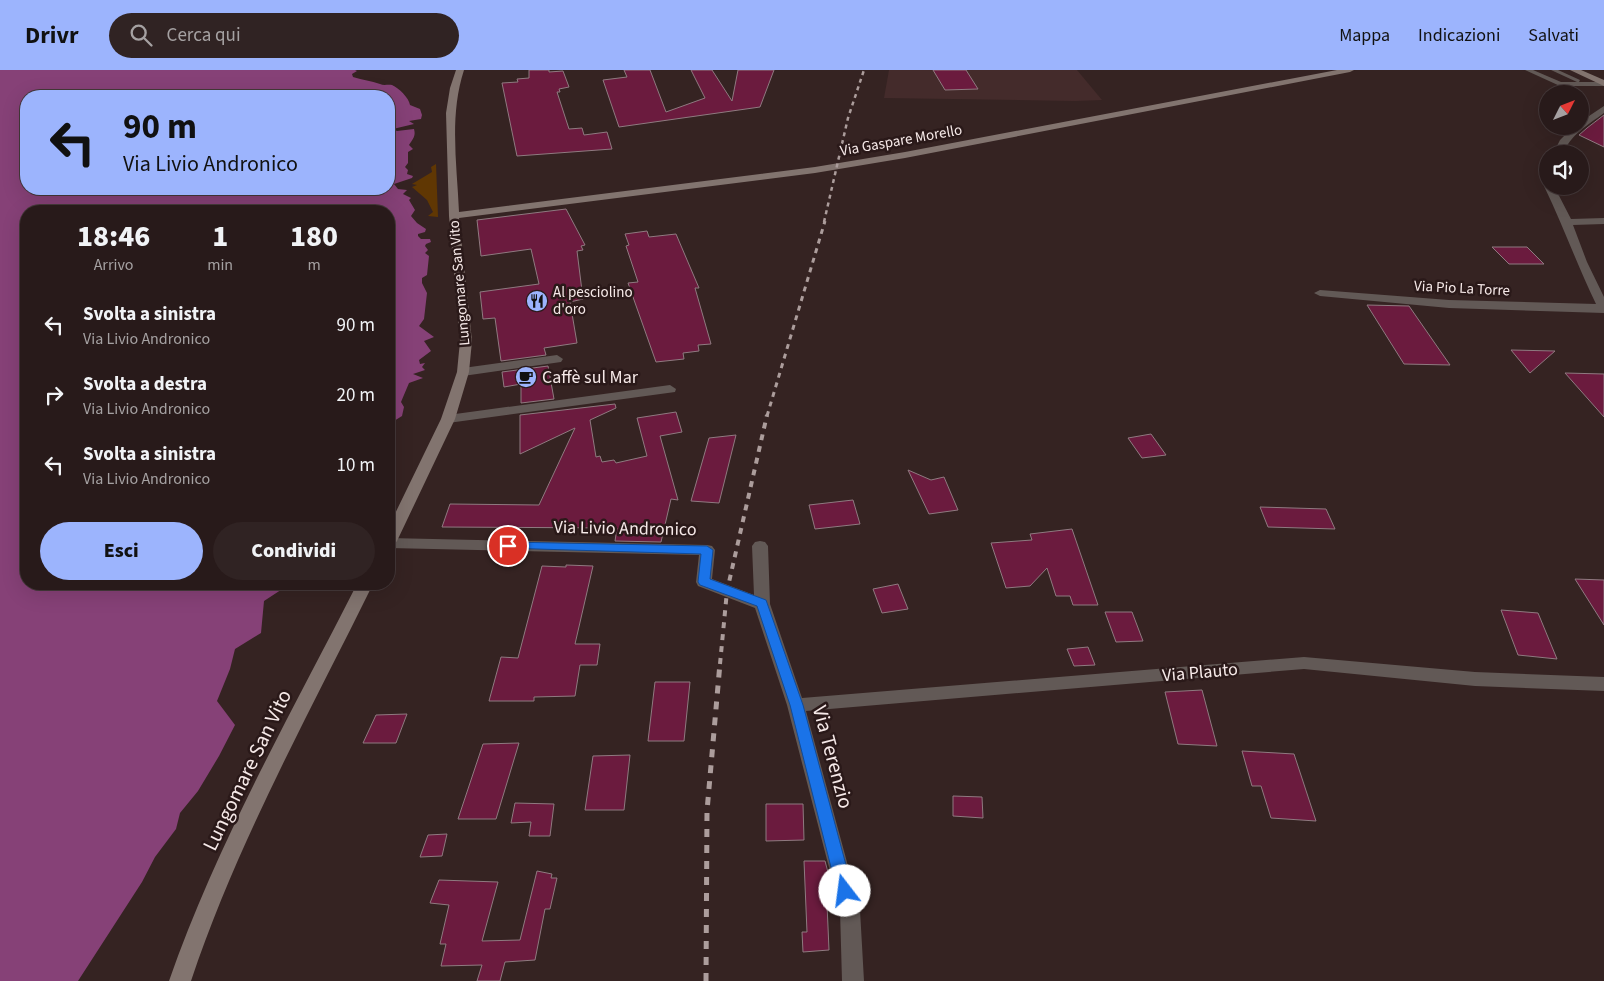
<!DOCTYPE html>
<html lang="it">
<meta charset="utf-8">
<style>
body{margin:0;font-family:"Source Sans 3",sans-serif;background:#302323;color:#f1f3f6;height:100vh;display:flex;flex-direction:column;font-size:19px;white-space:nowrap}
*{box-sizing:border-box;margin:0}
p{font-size:16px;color:#a5a1a2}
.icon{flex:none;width:28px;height:28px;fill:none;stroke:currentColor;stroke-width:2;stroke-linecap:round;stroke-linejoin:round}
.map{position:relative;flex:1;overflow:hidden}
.side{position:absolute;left:20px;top:135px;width:375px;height:385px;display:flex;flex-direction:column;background:#281a1a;border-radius:20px;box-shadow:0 5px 20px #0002,0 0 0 1px #443839}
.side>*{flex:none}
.top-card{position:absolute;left:20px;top:20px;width:375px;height:105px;border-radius:20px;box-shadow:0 5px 20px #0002,0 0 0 1px #443839;background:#9cb4fd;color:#111;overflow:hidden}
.needle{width:32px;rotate:48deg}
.tools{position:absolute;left:1539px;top:15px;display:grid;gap:10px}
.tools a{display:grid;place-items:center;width:50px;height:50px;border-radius:50%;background:#281a1a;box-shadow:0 5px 20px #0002,0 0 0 1px #443839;font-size:25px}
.pin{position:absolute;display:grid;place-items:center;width:42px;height:42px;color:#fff;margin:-21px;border:2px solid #fff;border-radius:50%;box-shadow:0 1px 5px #0007}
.me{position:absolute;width:55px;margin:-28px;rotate:345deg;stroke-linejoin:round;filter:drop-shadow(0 0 4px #0008)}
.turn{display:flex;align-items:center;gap:18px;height:105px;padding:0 20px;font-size:22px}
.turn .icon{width:65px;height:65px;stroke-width:2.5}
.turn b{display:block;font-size:35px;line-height:42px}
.eta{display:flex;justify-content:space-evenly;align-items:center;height:85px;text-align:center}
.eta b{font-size:30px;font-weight:800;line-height:35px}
.primary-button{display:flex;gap:10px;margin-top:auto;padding:10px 20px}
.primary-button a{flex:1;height:58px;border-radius:30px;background:#9cb4fd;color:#111;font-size:20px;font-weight:800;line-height:58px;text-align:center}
.primary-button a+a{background:#302323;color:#f1f3f6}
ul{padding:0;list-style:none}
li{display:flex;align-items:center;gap:15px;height:70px;padding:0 20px}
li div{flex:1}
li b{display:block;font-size:19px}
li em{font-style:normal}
header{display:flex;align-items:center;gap:30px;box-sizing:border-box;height:70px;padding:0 25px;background:#9cb4fd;color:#111}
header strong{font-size:24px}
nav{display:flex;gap:28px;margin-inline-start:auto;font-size:18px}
.search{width:350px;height:45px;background:#302323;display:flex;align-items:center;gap:12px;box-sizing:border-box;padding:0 18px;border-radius:28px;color:#a5a1a2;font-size:19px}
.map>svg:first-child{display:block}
</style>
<header>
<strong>Drivr</strong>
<div class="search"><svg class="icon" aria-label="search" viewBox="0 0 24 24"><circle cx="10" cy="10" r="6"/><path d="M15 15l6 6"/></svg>Cerca qui</div>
<nav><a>Mappa</a><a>Indicazioni</a><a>Salvati</a></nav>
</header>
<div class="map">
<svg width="1604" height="911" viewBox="0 0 1604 911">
<rect width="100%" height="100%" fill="#352322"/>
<path fill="#442b2b" d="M 889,0 L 1077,0 L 1102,30 L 1075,31 L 884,28 Z"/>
<path fill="#603703" d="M 436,94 L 438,147 L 428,146 L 433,142 L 427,130 L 412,117 L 417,115 L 412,114 L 432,102 L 431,97 Z"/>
<path fill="#864177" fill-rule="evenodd" d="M 0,0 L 355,0 L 357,1 L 352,4 L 353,7 C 363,10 371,11 380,14 C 384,16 388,14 392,15 C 399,18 409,28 410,35 L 420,39 L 422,45 L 421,49 L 409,51 L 414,54 L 393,59 L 397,61 L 414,59 C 416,66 413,69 409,75 L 413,79 L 408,82 L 408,93 L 405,97 L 408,100 L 407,104 L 413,106 L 412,108 L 394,114 L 398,119 L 407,120 L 403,124 L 411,128 L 409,130 L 415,140 L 411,146 L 417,153 L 426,159 L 425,162 L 418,164 L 418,166 L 421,169 L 430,169 L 431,172 L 426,174 L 425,176 L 428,180 L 425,183 L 429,186 L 427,205 L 422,208 L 422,213 L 427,223 L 424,249 L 419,256 L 434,267 L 424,271 L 431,281 L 419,290 L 420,294 L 425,293 L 422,297 L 425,300 L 413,304 L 423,308 L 409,313 L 401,332 L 404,337 L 402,346 L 394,351 L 396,354 L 393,356 L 395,360 L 389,362 L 389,141 L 26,141 L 26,514 L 290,514 L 264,531 L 261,563 L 235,579 L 230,599 L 217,631 L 235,655 L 219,686 L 198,721 L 180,743 L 176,759 L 155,787 L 142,812 L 78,911 L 0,911 ZM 26,26 L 389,26 L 389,119 L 26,119 Z"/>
<g fill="#6b1b3e" stroke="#8f7a80">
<path d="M 529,0 L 549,0 L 549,2 L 563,1 L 569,17 L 559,19 L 560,22 L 557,22 L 569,59 L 582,58 L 584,65 L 607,62 L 612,79 L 517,86 L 502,13 L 518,12 L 517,9 L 529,8 Z"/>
<path d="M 624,0 L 650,0 L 666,42 L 705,28 L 691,0 L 712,0 L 732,31 L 738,0 L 774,0 L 760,37 L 619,57 L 603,10 L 627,7 Z"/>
<path d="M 933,0 L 966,0 L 978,19 L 945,20 Z"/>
<path d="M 1604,45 L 1604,77 L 1579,65 L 1587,58 Z"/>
<path d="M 566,139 L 585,175 L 581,176 L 583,180 L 577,181 L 583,229 L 570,232 L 577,273 L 544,278 L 546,285 L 501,291 L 495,248 L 483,249 L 480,222 L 539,214 L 531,179 L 481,186 L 477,150 Z"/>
<path d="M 647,161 L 649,167 L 676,164 L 699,218 L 695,218 L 711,274 L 698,275 L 699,281 L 683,283 L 684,289 L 656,292 L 628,213 L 638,212 L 626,176 L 629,175 L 625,164 Z"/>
<path d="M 1492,177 L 1527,177 L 1544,194 L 1509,194 Z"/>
<path d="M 1367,235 L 1409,236 L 1450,295 L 1404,294 Z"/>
<path d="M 1511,280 L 1555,281 L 1530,303 Z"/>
<path d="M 548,296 L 554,329 L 521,333 L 521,314 L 504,317 L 502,302 Z"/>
<path d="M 1565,303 L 1604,304 L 1604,347 Z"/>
<path d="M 615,334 L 616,338 L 590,350 L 596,387 L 600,386 L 602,392 L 614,390 L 616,393 L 647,386 L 637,348 L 676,342 L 682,362 L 660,366 L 678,430 L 671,429 L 661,472 L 615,471 L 617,458 L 442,457 L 450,434 L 539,435 L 575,358 L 520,384 L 520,345 Z"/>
<path d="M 1151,364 L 1166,385 L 1142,388 L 1128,368 Z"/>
<path d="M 736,365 L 719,433 L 691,431 L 709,368 Z"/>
<path d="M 908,400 L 931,410 L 944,407 L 958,440 L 929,444 Z"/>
<path d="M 853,430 L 860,454 L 815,459 L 809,435 Z"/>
<path d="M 1260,437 L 1326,439 L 1335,459 L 1268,457 Z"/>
<path d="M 1072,459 L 1098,535 L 1073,535 L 1070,526 L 1056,526 L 1047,498 L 1030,516 L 1006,518 L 991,473 L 1032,470 L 1030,464 Z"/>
<path d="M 566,495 L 593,496 L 575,574 L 600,574 L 597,595 L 580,595 L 575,626 L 534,627 L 534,631 L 489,631 L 501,587 L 518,588 L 542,496 L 566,497 Z"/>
<path d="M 1575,509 L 1604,510 L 1604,555 Z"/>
<path d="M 898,514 L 908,539 L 882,543 L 873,519 Z"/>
<path d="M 1501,540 L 1538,543 L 1557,589 L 1518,585 Z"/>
<path d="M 1105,542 L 1132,542 L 1143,571 L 1116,572 Z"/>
<path d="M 1088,577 L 1095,595 L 1074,596 L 1067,579 Z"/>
<path d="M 655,612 L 690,612 L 684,671 L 648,671 Z"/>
<path d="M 1202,620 L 1217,676 L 1178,674 L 1165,622 Z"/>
<path d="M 407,644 L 396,673 L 363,673 L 376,645 Z"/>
<path d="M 519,673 L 496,749 L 458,749 L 483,674 Z"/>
<path d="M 1242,681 L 1294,684 L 1316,751 L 1271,748 L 1261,716 L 1252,716 Z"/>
<path d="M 630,685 L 624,740 L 585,740 L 593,686 Z"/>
<path d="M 953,726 L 982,727 L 983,748 L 953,746 Z"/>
<path d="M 515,733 L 554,734 L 550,766 L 529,766 L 531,752 L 511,753 Z"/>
<path d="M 766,734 L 803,734 L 804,770 L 766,771 Z"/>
<path d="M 447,764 L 442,786 L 420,787 L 428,765 Z"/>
<path d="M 804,791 L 825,791 L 830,810 L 832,833 L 827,834 L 829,880 L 803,882 L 802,862 L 807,862 Z"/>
<path d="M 537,801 L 552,804 L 551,808 L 557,808 L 550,839 L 545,839 L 535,890 L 505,892 L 500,911 L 477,911 L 482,895 L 441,896 L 446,874 L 440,874 L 449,835 L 430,833 L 439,810 L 498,812 L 482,871 L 520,870 Z"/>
</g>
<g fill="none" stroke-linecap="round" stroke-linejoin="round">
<path fill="#625956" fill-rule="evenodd" d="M 1525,0 L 1533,0 L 1561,12 L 1577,12 L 1551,0 L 1558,0 L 1580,10 L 1579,12 L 1604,12 L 1604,16 L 1560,16 Z"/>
<g fill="#625956" fill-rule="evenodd">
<path d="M 1604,36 L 1604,43 C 1588,55 1570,65 1563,84 L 1553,84 L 1560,70 L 1574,56 L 1580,56 L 1580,52 Z"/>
<path d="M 1548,113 L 1548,116 L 1554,116 L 1571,149 L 1604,148 L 1604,154 L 1573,155 L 1587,192 L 1604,227 L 1604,243 L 1449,238 L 1320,226 L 1314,223 L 1320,220 L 1449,230 L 1596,234 C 1577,195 1563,155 1544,116 Z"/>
<path d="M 557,285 L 563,289 L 561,292 L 463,306 L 457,302 L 463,298 Z"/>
<path d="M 670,315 L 676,319 L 675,322 L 448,353 L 441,349 L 448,345 Z"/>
<path d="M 389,468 L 707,475 L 712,476 L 715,480 L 712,509 L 754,525 L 752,476 L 755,472 L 760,471 L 765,472 L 768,476 L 770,534 L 802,628 L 1304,587 L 1475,602 L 1604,607 L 1604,621 L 1475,616 L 1304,599 L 806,641 L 860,840 L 864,911 L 842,911 L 840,840 L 787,635 L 755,538 L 698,516 L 696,512 L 699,485 L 389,478 Z"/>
</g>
<g fill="#82746f" fill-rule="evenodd">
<path d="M 456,0 L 464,0 C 449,46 457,95 459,142 L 815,97 L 905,82 L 1337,0 L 1354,0 L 1350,2 L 905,88 L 815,103 L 459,148 L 472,271 L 469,302 L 455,349 L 397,471 L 394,475 L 389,476 L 389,456 L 441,349 L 457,302 L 460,271 L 449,146 L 446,43 L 450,18 Z"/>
<path d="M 1570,0 L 1581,0 L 1604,10 L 1604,16 Z"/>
<path d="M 357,514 L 373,514 C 309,644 237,773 191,911 L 169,911 C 217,773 291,644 357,514 Z"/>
</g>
<path stroke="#ac9d9c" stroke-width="2.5" stroke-dasharray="4 4" stroke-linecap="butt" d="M 824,152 L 848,48 L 864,0"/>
<path stroke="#ac9d9c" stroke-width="3" stroke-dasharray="5 5" stroke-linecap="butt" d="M 767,346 L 825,151"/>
<path stroke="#ac9d9c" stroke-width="4" stroke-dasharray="6 6" stroke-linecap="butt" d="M 720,594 L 727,521 L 767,345"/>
<path stroke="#ac9d9c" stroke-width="5" stroke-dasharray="8 8" stroke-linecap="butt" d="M 706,911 L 707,741 L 720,593"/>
</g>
<path fill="#1a73e8" stroke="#114b97" d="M 508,472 L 707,476 L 713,480 L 710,509 L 766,530 L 803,635 L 853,821 L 850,826 L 845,828 L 839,826 L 837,821 L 790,635 L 757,536 L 700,515 L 698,512 L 701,484 L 504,478 L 502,476 L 504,473 Z"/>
<defs>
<g id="restaurant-disc" transform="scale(1.125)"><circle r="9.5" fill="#9cb4fd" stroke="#2a1919"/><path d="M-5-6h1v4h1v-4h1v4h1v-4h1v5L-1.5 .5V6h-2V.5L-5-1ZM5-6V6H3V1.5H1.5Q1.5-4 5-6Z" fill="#111"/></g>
<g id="cafe-disc" transform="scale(1.125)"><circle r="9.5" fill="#9cb4fd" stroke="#2a1919"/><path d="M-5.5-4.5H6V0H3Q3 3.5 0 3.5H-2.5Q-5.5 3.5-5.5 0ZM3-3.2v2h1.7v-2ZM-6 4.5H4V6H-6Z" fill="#111"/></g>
</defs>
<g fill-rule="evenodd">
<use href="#restaurant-disc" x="537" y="231"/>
<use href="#cafe-disc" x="526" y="307"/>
</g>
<g text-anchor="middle" stroke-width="5" stroke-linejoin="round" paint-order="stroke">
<g font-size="15" fill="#f6e9e8" stroke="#2a1919">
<text transform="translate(901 70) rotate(-10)" y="5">Via Gaspare Morello</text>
<text transform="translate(459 213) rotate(-95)" y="5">Lungomare San Vito</text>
<text transform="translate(1462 218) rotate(3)" y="5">Via Pio La Torre</text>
</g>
<g font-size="15" fill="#f6e9e8" stroke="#2a1919" text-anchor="start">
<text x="553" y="227">Al pesciolino<tspan x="553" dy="17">d'oro</tspan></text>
</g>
<g font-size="18" fill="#f6e9e8" stroke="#2a1919" text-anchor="start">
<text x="542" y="313">Caffè sul Mar</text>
</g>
<g font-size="18" fill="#f6e9e8" stroke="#2a1919">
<text transform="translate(625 458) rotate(1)" y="6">Via Livio Andronico</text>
<text transform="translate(1200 602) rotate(-5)" y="6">Via Plauto</text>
</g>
<g font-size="21" fill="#f6e9e8" stroke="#2a1919">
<text transform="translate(833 687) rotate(75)" y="7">Via Terenzio</text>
<text transform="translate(247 700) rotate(-64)" y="7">Lungomare San Vito</text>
</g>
</g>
</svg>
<div class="tools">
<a><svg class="needle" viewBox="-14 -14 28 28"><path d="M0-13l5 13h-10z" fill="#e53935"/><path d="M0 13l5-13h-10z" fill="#a5a1a2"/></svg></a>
<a><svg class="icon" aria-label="sound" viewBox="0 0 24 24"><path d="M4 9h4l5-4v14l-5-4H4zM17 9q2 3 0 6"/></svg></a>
</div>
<div class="pin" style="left:508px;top:476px;background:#d93025"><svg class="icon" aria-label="arrive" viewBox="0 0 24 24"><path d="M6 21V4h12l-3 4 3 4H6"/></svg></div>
<svg class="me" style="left:845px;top:821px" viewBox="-20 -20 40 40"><circle r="19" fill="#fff"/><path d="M0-13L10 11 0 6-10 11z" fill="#1a73e8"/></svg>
<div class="top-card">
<div class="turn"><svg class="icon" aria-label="left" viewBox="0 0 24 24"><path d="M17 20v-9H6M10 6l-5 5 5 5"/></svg><div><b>90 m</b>Via Livio Andronico</div></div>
</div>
<section class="side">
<div class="eta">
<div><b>18:46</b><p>Arrivo</p></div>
<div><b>1</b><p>min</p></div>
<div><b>180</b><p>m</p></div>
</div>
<ul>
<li><svg class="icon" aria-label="left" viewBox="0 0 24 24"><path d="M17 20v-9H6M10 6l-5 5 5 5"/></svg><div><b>Svolta a sinistra</b><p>Via Livio Andronico</p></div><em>90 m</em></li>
<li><svg class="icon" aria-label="right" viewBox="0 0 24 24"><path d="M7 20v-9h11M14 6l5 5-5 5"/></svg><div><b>Svolta a destra</b><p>Via Livio Andronico</p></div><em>20 m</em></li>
<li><svg class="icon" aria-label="left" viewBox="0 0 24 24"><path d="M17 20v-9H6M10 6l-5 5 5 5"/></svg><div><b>Svolta a sinistra</b><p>Via Livio Andronico</p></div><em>10 m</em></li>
</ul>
<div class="primary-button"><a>Esci</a><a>Condividi</a></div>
</section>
</div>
